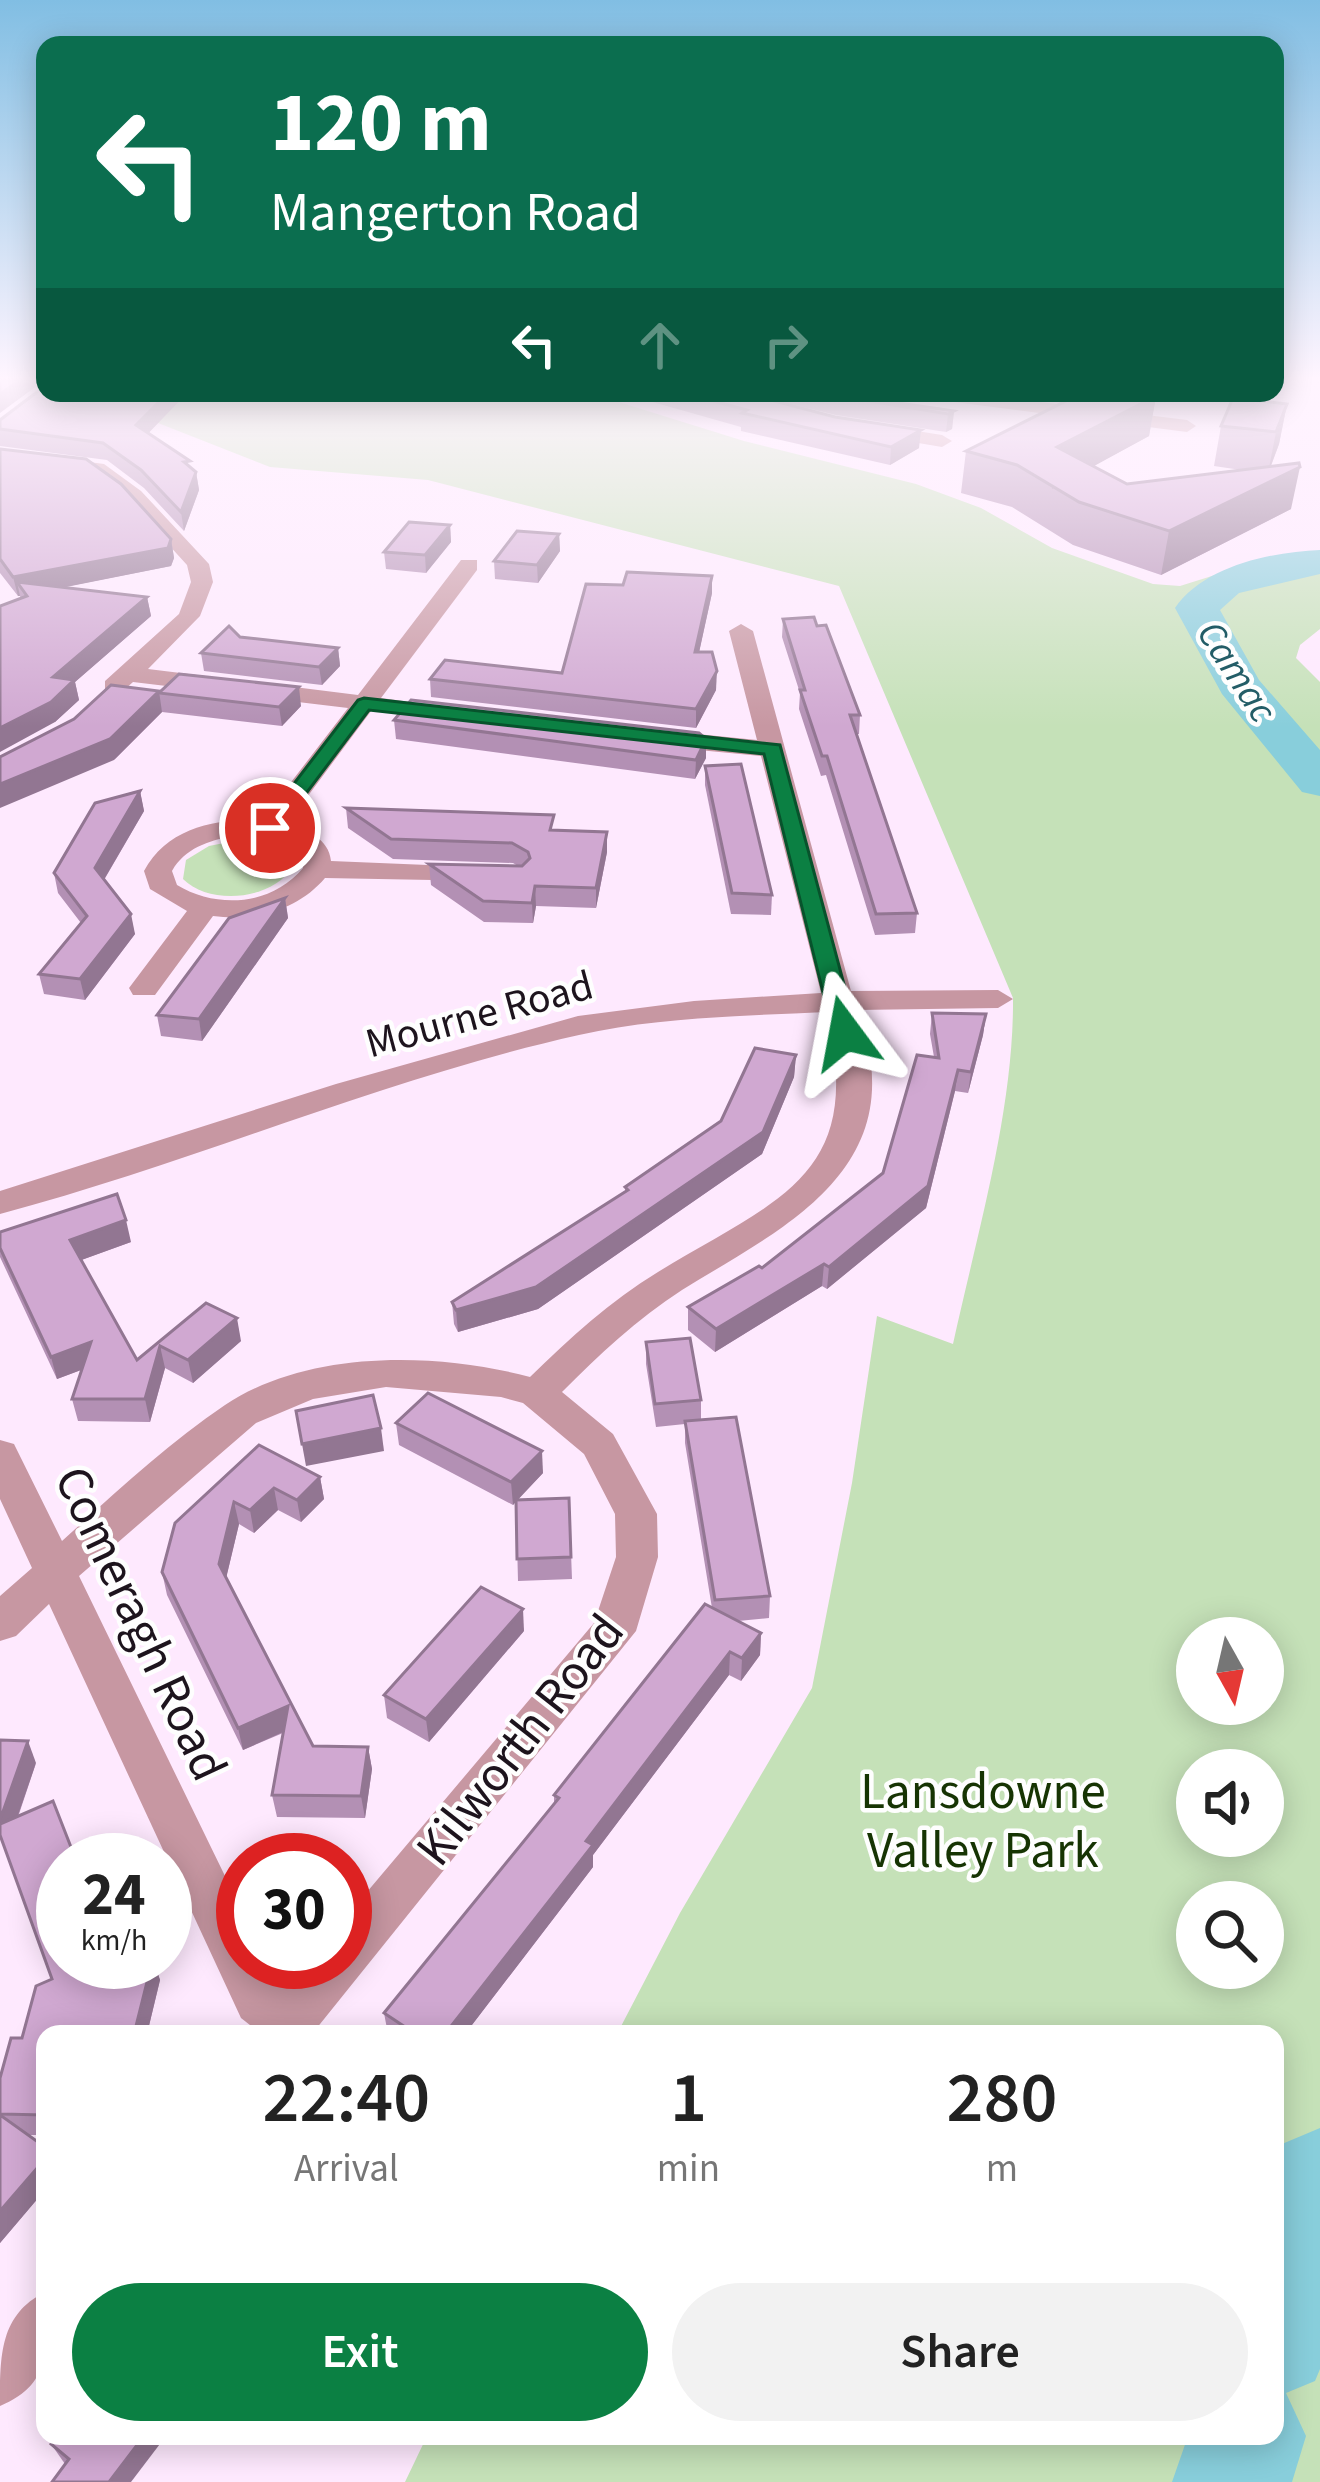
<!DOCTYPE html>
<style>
body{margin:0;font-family:"Source Sans 3",sans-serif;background:#f2f2f2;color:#222;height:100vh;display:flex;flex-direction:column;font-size:45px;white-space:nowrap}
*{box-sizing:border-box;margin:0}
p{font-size:39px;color:#767676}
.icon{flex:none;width:66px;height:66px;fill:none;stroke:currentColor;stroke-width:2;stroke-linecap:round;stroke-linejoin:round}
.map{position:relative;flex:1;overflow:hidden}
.drawer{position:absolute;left:36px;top:2025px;width:1248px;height:420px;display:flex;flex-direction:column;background:#fff;border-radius:24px;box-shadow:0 6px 30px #0003}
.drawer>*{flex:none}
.hud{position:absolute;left:36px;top:36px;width:1248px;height:366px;border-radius:24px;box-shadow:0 6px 30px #0003;background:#0b6e4f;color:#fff;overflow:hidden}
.needle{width:78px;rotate:172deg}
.controls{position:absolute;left:1176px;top:1617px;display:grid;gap:24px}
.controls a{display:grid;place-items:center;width:108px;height:108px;border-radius:50%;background:#fff;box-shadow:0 6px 30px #0003;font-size:60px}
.speed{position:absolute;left:36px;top:1833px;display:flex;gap:24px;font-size:60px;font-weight:700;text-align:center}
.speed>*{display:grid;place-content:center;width:156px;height:156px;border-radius:50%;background:#fff;box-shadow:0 6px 30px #0003;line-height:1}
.speed small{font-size:30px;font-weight:400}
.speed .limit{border:18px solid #d22;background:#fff;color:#111}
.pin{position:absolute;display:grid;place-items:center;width:102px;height:102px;color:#fff;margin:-51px;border:6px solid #fff;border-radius:50%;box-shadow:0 3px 12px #0007}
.me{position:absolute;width:132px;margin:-66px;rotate:347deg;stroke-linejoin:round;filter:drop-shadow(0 0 9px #0008)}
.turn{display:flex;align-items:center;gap:42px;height:252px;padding:0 36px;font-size:54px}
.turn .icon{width:156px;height:156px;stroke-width:2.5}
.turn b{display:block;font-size:84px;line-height:102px}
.lanes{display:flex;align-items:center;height:114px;padding:0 36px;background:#0003;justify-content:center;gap:60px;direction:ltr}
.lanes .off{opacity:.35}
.eta{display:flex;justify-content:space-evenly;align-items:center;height:204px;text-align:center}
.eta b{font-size:72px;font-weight:600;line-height:84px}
.primary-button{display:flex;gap:24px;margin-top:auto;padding:24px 36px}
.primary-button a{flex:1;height:138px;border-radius:72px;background:#0b8043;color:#fff;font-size:48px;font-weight:600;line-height:138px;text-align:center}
.primary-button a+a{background:#f2f2f2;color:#222}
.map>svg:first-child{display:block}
</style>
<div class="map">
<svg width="1320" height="2482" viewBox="0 0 1320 2482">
<rect width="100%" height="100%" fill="#fee9fe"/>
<g fill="#c5e1b8" fill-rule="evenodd">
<path d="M 155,393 L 593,394 L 744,441 L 916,484 L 981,508 L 1052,548 L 1153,584 L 1180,586 L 1250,564 L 1320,551 L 1320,629 L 1300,645 L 1296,658 L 1320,682 L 1320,2482 L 405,2482 L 427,2436 L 1275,2436 L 1275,2034 L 617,2034 L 680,1913 L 812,1688 L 852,1483 L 877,1316 L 953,1344 C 977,1234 1014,1110 1013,998 L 839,586 L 428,480 L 270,467 L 158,423 ZM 1197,1638 L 1263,1638 L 1263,1704 L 1197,1704 ZM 1197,1770 L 1263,1770 L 1263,1836 L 1197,1836 ZM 1197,1902 L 1263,1902 L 1263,1968 L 1197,1968 Z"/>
<path d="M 239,840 L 268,842 L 288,852 L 292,868 C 271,900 210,906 183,879 L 186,860 L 209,846 Z"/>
</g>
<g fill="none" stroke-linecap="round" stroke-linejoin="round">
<g fill="#88cedb" fill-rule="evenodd">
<path d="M 1320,550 L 1320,574 L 1239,593 L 1220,610 L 1259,680 L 1320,750 L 1320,796 L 1302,792 L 1222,694 L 1175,608 C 1204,566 1271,552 1320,550 Z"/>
<path d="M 1320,2128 L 1320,2369 L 1315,2381 L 1286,2393 L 1306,2436 L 1292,2482 L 1172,2482 L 1188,2436 L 1275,2436 L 1275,2161 L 1282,2144 Z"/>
</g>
<g fill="#c797a2" fill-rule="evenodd">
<path d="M 915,393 L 968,393 L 1187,420 L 1196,426 L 1187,432 L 924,398 Z"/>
<path d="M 872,424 L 942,435 L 952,441 L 942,447 L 865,434 L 865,426 Z"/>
<path d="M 0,450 L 104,464 L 141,491 L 209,564 L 213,582 L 200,616 L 148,669 L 358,695 L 461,560 L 477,560 L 477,570 L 381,698 L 462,709 L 465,714 L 462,719 L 371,711 L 287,824 C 307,829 329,839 331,861 L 476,867 L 486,869 L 490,875 L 486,881 L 325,878 C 298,910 254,922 213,916 L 155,995 L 133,995 L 129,988 L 187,911 L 150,889 L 144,871 C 167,828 216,818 262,820 L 348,708 L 133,682 L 123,691 L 105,691 L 105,681 L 179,614 L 191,582 L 187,565 L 127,499 L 91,473 L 0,462 ZM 233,836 C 260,835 281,836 302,853 L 303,868 C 271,906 217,909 177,885 L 172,871 C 185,848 208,841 233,836 Z"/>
<path d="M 741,624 L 753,631 L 851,991 L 998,990 L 1013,999 L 998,1008 L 857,1010 C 861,1027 869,1046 871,1064 C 885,1184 767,1237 682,1290 C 637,1319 599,1355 562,1392 L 613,1434 L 657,1514 L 658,1557 L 636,1631 L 312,2034 L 253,2034 L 255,2029 L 241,2018 L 49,1604 L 16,1636 L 0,1641 L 0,1596 L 32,1568 L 0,1499 L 0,1440 L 14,1444 L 62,1541 C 114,1494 167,1444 225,1405 C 309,1349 437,1352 530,1377 C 570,1338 610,1301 658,1272 C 778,1199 867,1176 826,1012 C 744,1016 659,1017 579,1035 C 382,1079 195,1162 0,1214 L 0,1191 L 336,1084 L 578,1016 L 694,1001 L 821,993 L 761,756 L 657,746 L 644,738 L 657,730 L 757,740 L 729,631 ZM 386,1387 L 501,1397 L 523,1403 L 584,1454 L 615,1514 L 616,1557 L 594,1623 L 345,1918 L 345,1962 L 307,1962 L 284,1988 L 267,1962 L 243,1962 L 243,1913 L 79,1576 L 256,1423 L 313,1399 Z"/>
<path d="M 45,2292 C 45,2343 56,2383 0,2406 C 0,2354 0,2315 45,2292 Z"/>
</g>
</g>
<g fill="#b390b4">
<path d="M 45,393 L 187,393 L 148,433 L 196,472 L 199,490 L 184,531 L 144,488 L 107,460 L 0,446 L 0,420 Z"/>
<path d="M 642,393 L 744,393 L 919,448 L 890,465 L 741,431 L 741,427 L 642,399 Z"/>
<path d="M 746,393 L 830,393 L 954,411 L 952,429 L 946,432 L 836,415 Z"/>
<path d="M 1156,396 L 1149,436 L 1093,466 L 1127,484 L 1241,470 L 1214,466 L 1221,426 L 1287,404 L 1279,444 L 1271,466 L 1291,509 L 1161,575 L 1073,545 L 1012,507 L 961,493 L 966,451 Z"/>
<path d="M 0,449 L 171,539 L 174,558 L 171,566 L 64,587 L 147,597 L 151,616 L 75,682 L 79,700 L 55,722 L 20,596 L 18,596 L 0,573 Z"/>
<path d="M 450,525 L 451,542 L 426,573 L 386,569 L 384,552 Z"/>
<path d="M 559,534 L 560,551 L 538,583 L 495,579 L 494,561 Z"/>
<path d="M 712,576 L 712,593 L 699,652 L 716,690 L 696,728 L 431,697 L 430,679 L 562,673 L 623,585 Z"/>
<path d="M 783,619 L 860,715 L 859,734 L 857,734 L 917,913 L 915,933 L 875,935 L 826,775 L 821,776 L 799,709 L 800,693 L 782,637 Z"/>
<path d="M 338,648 L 340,666 L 322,685 L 204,671 L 201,653 Z"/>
<path d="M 160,693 L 301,706 L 282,726 L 162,712 L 114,760 Z"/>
<path d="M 394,720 L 706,739 L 706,758 L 695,779 L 396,739 Z"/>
<path d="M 705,766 L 772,895 L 771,915 L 731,914 L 705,785 Z"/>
<path d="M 140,791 L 144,811 L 104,880 L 135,934 L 85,1000 L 44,994 L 39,974 L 81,923 L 58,893 L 54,873 Z"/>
<path d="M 346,808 L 554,830 L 607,852 L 596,908 L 536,906 L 533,923 L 484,922 L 431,885 L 429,864 L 518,866 L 513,863 L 393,859 L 348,828 Z"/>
<path d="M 285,898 L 288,918 L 202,1041 L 161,1036 L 157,1015 Z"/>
<path d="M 932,1013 L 986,1014 L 983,1035 L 968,1093 L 955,1091 L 926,1208 L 827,1289 L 822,1286 L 715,1352 L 688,1330 L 688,1307 L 762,1268 L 883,1173 L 934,1057 L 930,1034 Z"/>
<path d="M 796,1055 L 794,1077 L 762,1154 L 538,1309 L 458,1332 L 454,1324 L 452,1302 L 625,1192 L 625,1187 L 721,1121 Z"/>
<path d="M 0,1232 L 131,1242 L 81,1260 L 137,1360 L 206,1303 L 241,1341 L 193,1383 L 165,1368 L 150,1422 L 78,1421 L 72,1399 L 81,1370 L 57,1379 L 0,1257 Z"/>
<path d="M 646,1342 L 701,1400 L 701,1420 L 770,1596 L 769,1618 L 738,1621 L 761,1633 L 760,1655 L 741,1681 L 729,1675 L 593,1855 L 593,1867 L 465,2034 L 388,2034 L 384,2013 L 554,1803 L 554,1795 L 712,1608 L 685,1443 L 685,1424 L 656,1427 L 646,1364 Z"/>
<path d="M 396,1423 L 543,1473 L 517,1500 L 569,1498 L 572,1579 L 518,1581 L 516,1501 L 513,1505 L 399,1445 Z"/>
<path d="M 259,1445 L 320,1477 L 324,1499 L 301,1522 L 278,1510 L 254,1533 L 239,1524 L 226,1578 L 313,1746 L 368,1747 L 372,1769 L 365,1818 L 277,1817 L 272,1795 L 283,1733 L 243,1750 L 167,1595 L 162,1572 Z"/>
<path d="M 524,1631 L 429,1742 L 387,1718 L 384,1695 Z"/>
<path d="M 36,1763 L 18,1817 L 63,1962 L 154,1962 L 160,1980 L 147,2034 L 45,2034 L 45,2135 L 27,2135 L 45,2147 L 45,2190 L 0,2243 L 0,2078 L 52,1979 L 0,1835 Z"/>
<path d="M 51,2444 L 131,2482 L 65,2464 Z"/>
</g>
<g fill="#927692">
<path d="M 20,380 L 42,380 L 42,382 L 0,413 L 0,394 Z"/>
<path d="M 168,393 L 187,393 L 139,443 L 136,425 Z"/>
<path d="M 1156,396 L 1149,436 L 1052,489 L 1057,447 Z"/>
<path d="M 1287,404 L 1279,444 L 1268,473 L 1276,432 Z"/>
<path d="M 954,411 L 952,429 L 946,432 L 948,414 Z"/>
<path d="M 921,430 L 919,448 L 890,465 L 891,447 Z"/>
<path d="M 1300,467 L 1291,509 L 1161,575 L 1169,531 Z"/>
<path d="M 196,472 L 199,490 L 184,531 L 181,512 Z"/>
<path d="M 450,525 L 451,542 L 426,573 L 425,555 Z"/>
<path d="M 559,534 L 560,551 L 538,583 L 537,565 Z"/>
<path d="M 171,539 L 174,558 L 171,566 L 26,595 L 17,582 L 20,596 L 18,596 L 13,577 Z"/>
<path d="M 712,576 L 712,593 L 695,671 L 695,652 Z"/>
<path d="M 147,597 L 151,616 L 75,682 L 79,700 L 55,722 L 0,752 L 0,728 L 53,677 Z"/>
<path d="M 338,648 L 340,666 L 322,685 L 319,667 Z"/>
<path d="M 717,671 L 716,690 L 696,728 L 696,709 Z"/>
<path d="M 299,687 L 301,706 L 282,726 L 279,707 Z"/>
<path d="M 159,691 L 162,712 L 114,760 L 0,808 L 0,784 Z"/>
<path d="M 706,739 L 706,758 L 695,779 L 696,760 Z"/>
<path d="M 140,791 L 144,811 L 99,888 L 95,868 Z"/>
<path d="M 607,832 L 607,852 L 596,908 L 596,888 Z"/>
<path d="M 535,886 L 536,906 L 533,923 L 532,903 Z"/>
<path d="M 285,898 L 288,918 L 202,1041 L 199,1019 Z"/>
<path d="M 131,914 L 135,934 L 85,1000 L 80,979 Z"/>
<path d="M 986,1014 L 983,1035 L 968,1093 L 971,1072 Z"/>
<path d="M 796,1055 L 794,1077 L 762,1154 L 538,1309 L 458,1332 L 456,1310 L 536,1287 Z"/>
<path d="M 958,1070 L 955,1091 L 926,1208 L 827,1289 L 829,1267 Z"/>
<path d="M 126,1220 L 131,1242 L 76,1262 L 70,1240 Z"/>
<path d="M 824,1264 L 822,1286 L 715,1352 L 716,1329 Z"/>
<path d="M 237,1318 L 241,1341 L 193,1383 L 188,1360 Z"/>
<path d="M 91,1342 L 97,1364 L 57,1379 L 51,1357 Z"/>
<path d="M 160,1346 L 165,1368 L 150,1422 L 145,1399 Z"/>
<path d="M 381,1428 L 384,1451 L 306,1466 L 302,1444 Z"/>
<path d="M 542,1451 L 543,1473 L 513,1505 L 511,1482 Z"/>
<path d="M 320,1477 L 324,1499 L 301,1522 L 297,1500 Z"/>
<path d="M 274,1488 L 278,1510 L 254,1533 L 250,1510 Z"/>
<path d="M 234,1502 L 239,1524 L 224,1587 L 219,1564 Z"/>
<path d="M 523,1609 L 524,1631 L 429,1742 L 426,1719 Z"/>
<path d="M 761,1633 L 760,1655 L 741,1681 L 742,1658 Z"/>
<path d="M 730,1652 L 729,1675 L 593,1855 L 593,1867 L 465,2034 L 445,2034 L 586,1841 Z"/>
<path d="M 288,1706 L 292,1728 L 243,1750 L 238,1728 Z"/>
<path d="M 28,1741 L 36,1763 L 7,1847 L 0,1829 L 0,1820 Z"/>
<path d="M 368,1747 L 372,1769 L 365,1818 L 361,1796 Z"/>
<path d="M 145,1962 L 154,1962 L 160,1980 L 147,2034 L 134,2034 Z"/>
<path d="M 45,2159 L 45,2190 L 0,2243 L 0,2211 Z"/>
<path d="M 144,2436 L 166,2436 L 131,2482 L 109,2482 Z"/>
</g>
<g fill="#d0a8d1" stroke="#927692" stroke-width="3">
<path d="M 0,380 L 20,380 L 0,394 Z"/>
<path d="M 45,386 L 45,393 L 168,393 L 136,425 L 190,461 L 184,462 L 196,472 L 181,512 L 141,470 L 103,443 L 0,429 L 0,420 Z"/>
<path d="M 683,393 L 744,393 L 835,417 L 921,430 L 891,447 L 742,413 L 747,410 Z"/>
<path d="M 821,393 L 830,393 L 954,411 L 948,414 Z"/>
<path d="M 1082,393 L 1128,393 L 1156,396 L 1057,447 L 1127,484 L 1299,463 L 1300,467 L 1169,531 L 1079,502 L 1017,465 L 966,451 Z"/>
<path d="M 1233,398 L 1287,404 L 1276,432 L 1221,426 Z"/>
<path d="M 0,449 L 86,459 L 121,484 L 171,539 L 168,548 L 13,577 L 0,559 Z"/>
<path d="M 409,522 L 450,525 L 425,555 L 384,552 Z"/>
<path d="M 517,531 L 559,534 L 537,565 L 494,561 Z"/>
<path d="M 627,572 L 712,576 L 695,652 L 712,652 L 717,671 L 696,709 L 430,679 L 445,660 L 562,673 L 586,584 L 623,585 Z"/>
<path d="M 17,582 L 147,597 L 53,677 L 74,680 L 51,702 L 0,728 L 0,606 L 27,596 Z"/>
<path d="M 814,617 L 817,626 L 826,625 L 860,715 L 850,715 L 917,913 L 876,914 L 827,756 L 822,756 L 800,690 L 805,690 L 783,619 Z"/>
<path d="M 229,626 L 240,637 L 338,648 L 319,667 L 201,653 Z"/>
<path d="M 179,674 L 299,687 L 279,707 L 159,693 Z"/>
<path d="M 111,685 L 159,691 L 110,739 L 0,784 L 0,757 L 74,719 Z"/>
<path d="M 411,700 L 699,733 L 706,739 L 696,760 L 394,720 Z"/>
<path d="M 741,764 L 772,895 L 732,893 L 705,766 Z"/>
<path d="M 140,791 L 95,868 L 131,914 L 80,979 L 39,974 L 87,916 L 54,873 L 95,803 Z"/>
<path d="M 346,808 L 554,815 L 550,830 L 607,832 L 596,888 L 535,886 L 532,903 L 483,901 L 429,864 L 522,866 L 530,858 L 528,852 L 512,843 L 391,839 Z"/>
<path d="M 285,898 L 199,1019 L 157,1015 L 229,918 Z"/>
<path d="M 932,1013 L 986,1014 L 971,1072 L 958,1070 L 928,1186 L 829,1267 L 824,1264 L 716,1329 L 688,1307 L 759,1266 L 762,1268 L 883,1173 L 917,1055 L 939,1058 Z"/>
<path d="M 755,1048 L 796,1055 L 763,1132 L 536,1287 L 456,1310 L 452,1302 L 628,1190 L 625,1187 L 721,1121 Z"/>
<path d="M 117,1194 L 126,1220 L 70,1240 L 137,1360 L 206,1303 L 237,1318 L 188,1360 L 160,1346 L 145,1399 L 72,1399 L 91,1342 L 51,1357 L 0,1248 L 0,1232 Z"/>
<path d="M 690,1338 L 701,1400 L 655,1404 L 646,1342 Z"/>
<path d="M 428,1393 L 542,1451 L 511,1482 L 396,1423 Z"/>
<path d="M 373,1395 L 381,1428 L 302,1444 L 296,1411 Z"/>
<path d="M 736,1417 L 770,1596 L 715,1600 L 685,1421 Z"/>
<path d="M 259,1445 L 320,1477 L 297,1500 L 274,1488 L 250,1510 L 234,1502 L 219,1564 L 313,1746 L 368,1747 L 361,1796 L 272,1795 L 288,1706 L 238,1728 L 162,1572 L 175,1523 Z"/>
<path d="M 569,1498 L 571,1557 L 517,1559 L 516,1500 Z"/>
<path d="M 481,1587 L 523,1609 L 426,1719 L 384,1695 Z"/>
<path d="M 705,1604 L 761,1633 L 742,1658 L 730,1652 L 586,1841 L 593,1845 L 445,2034 L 400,2034 L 405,2027 L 384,2013 L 559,1798 L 554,1795 Z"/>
<path d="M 0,1740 L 28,1741 L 0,1820 Z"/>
<path d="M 53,1801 L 76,1860 L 63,1860 L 63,1962 L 152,1962 L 134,2034 L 45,2034 L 45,2115 L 0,2114 L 0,2078 L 11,2038 L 22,2038 L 36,1986 L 52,1979 L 0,1835 L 0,1824 Z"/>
<path d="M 0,2115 L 45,2147 L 45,2159 L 0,2211 Z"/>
<path d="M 57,2436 L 144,2436 L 109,2482 L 52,2482 L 69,2459 L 51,2444 Z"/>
</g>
<linearGradient id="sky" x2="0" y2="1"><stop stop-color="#81bee3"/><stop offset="0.52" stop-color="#fff5ff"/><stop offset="1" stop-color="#fff5ff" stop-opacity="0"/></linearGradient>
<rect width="1320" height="727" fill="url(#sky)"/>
<path fill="#0b8043" stroke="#07532c" stroke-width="3" d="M 364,698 L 780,745 L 857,1033 L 845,1040 L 833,1033 L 764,754 L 369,710 L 277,832 L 263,832 L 263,824 L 358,700 Z"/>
<g text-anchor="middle" stroke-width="9" stroke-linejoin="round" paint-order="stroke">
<g font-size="39" font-style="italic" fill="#235d67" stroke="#fefefe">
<text transform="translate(1238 671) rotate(57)" y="14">Camac</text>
</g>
<g font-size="42" fill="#1d141d" stroke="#fefefe">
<text transform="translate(479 1013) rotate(-15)" y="15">Mourne Road</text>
</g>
<g font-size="51" fill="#1d141d" stroke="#fefefe">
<text transform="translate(142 1623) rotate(65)" y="18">Comeragh Road</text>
<text transform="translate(519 1739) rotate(-52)" y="18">Kilworth Road</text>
</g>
<g font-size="51" fill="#163403" stroke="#fefefe">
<text x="983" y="1808">Lansdowne<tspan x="983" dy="59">Valley Park</tspan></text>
</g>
</g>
</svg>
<div class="controls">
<a><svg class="needle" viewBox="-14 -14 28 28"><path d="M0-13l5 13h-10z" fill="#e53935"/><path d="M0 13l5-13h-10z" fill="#767676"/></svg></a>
<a><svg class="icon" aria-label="sound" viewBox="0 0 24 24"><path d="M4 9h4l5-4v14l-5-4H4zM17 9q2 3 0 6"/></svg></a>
<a><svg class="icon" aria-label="search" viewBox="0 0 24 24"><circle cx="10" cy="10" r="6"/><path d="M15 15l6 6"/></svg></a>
</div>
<div class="speed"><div>24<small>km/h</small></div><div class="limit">30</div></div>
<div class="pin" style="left:270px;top:828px;background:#d93025"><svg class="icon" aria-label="arrive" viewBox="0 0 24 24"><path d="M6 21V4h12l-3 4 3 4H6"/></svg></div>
<svg class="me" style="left:845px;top:1033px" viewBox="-20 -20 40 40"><path d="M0-17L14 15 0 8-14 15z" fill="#0b8043" stroke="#fff" stroke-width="4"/></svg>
<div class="hud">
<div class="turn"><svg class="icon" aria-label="left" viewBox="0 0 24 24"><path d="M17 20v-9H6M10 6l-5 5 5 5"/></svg><div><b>120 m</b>Mangerton Road</div></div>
<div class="lanes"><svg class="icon" aria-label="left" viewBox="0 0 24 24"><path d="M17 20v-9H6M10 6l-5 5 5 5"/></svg><svg class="icon off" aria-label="ahead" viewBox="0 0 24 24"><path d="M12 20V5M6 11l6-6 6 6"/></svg><svg class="icon off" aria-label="right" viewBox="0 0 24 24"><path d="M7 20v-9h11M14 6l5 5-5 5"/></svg></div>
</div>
<section class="drawer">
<div class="eta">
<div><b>22:40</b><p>Arrival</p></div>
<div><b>1</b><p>min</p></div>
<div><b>280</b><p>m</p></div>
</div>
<div class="primary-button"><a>Exit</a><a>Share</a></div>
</section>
</div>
